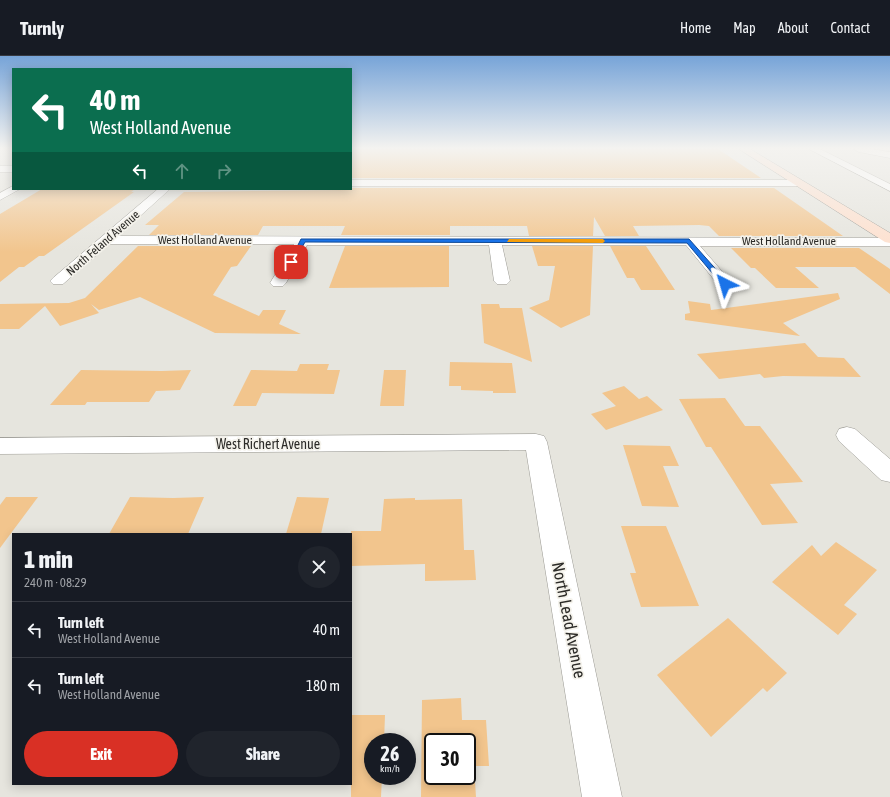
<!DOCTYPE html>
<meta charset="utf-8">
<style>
body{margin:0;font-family:"Asap Condensed",sans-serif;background:#20242c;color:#f1f3f6;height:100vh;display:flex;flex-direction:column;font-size:15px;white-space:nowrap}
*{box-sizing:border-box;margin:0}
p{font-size:13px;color:#9ea1a6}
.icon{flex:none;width:22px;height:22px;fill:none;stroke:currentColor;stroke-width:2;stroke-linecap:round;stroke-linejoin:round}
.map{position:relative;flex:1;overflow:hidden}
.drawer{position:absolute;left:12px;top:477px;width:340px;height:252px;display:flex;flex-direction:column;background:#171b24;border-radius:0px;box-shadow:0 2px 10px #0003}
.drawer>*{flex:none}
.guide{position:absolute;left:12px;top:12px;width:340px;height:122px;border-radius:0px;box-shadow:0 2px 10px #0003;background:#0b6e4f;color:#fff;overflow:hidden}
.speed{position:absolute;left:364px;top:677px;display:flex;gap:8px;font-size:20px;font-weight:700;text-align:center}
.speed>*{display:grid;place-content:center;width:52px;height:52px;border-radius:50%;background:#171b24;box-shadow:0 2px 10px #0003;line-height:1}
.speed small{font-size:10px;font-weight:400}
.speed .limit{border:2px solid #111;border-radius:6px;background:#fff;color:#111}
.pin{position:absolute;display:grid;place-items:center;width:34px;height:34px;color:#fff;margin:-17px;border-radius:8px;box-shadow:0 2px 6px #0006}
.me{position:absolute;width:44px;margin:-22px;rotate:320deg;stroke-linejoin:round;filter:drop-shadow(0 0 3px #0008)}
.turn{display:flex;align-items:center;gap:14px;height:84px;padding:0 12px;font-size:18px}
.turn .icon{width:52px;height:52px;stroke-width:2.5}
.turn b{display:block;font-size:28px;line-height:34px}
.lanes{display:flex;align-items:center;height:38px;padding:0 12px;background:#0003;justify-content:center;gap:20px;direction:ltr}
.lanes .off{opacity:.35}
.round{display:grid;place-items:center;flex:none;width:42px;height:42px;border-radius:21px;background:#20242c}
.summary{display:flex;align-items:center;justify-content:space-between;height:68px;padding:0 12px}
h1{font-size:24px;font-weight:800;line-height:30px}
.cta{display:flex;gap:8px;margin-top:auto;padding:8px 12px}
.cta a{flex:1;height:46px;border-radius:24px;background:#d93025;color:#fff;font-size:16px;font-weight:800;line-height:46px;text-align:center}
.cta a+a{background:#20242c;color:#f1f3f6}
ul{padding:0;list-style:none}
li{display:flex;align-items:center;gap:12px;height:56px;padding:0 12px;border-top:1px solid #363941}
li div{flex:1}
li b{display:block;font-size:15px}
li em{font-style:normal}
header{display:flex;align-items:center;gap:24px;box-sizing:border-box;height:56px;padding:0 20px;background:#171b24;border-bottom:1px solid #363941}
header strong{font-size:19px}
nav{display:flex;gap:22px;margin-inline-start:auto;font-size:14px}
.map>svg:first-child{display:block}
</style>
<header>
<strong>Turnly</strong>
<nav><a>Home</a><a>Map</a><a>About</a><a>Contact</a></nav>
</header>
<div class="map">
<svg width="890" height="741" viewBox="0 0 890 741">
<rect width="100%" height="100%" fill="#e6e5de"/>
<g fill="#f2c58d" fill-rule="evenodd">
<path d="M 351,93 L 718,93 L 761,122 L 351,122 Z"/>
<path d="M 351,132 L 774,132 L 843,180 L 719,180 L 709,170 L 699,169 L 633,170 L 639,180 L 605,180 L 594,161 L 593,180 L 529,180 L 527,170 L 450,170 L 450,179 L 341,179 L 345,170 L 263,170 L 258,179 L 149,179 L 159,169 L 145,169 L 184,136 L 341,134 L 351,133 Z"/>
<path d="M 42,133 L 135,133 L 131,136 L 134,136 L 44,200 L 39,200 L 24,211 L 19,211 L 0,226 L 0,158 Z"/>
<path d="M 138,190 L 251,190 L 237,210 L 231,211 L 213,239 L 259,260 L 263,254 L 286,254 L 279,268 L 301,278 L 215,277 L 140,241 L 99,254 L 91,248 L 99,257 L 60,270 L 45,250 L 19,273 L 0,273 L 0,248 L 69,247 L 85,242 Z"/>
<path d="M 345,190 L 449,190 L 449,231 L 329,232 Z"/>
<path d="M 532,190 L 593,190 L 590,259 L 561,272 L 529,252 L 549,244 L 555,210 L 538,210 Z"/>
<path d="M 610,190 L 646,190 L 675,234 L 641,234 L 634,222 L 627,222 Z"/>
<path d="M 731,192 L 859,192 L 890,213 L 890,238 L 855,211 L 795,211 L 819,232 L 776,232 L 755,212 L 751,212 Z"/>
<path d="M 838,237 L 840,243 L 783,267 L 800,280 L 685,264 L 685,258 L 690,257 L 688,245 L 710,248 L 711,254 Z"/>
<path d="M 481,248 L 499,248 L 500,252 L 522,252 L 532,306 L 484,287 Z"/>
<path d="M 805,287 L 818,301 L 844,302 L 861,321 L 783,320 L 764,322 L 760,318 L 719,323 L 697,298 Z"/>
<path d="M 450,306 L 512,307 L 516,337 L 493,337 L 493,335 L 461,334 L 461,330 L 449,330 Z"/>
<path d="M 300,308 L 329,308 L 327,314 L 340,314 L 334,338 L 262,337 L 256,350 L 233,350 L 251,314 L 297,315 Z"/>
<path d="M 81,314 L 162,315 L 191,314 L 180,334 L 156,335 L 149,346 L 87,346 L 85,349 L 50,349 Z"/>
<path d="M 384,314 L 406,314 L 404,350 L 380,350 Z"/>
<path d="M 624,330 L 639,343 L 647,340 L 663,354 L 606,374 L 591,358 L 616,350 L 602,337 Z"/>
<path d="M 725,342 L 745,370 L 760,370 L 803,426 L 770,428 L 798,467 L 762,469 L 711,391 L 706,391 L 679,343 Z"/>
<path d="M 623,389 L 670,390 L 679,410 L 663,410 L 679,451 L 642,450 Z"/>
<path d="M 6,441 L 38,441 L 0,492 L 0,449 Z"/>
<path d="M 130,441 L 173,442 L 204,441 L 188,478 L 109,478 Z"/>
<path d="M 297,441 L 329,442 L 321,478 L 286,478 Z"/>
<path d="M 415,442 L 415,444 L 462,443 L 464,494 L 474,494 L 476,524 L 425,525 L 425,508 L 351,510 L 351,475 L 381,475 L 384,443 Z"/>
<path d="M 621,470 L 666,470 L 699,550 L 641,551 L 630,517 L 636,517 Z"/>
<path d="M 836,486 L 877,514 L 844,549 L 857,558 L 838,579 L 772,526 L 812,489 L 821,500 Z"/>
<path d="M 728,562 L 787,617 L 767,636 L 763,632 L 711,681 L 657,619 Z"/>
<path d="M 461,642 L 462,664 L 486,664 L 489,710 L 474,710 L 476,741 L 421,741 L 422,644 ZM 433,686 L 467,686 L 467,720 L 433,720 Z"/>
<path d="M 351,659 L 385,659 L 384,686 L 373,686 L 373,720 L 382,720 L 381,741 L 351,741 Z"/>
</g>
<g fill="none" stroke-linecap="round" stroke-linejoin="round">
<g stroke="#9b9a94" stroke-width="1">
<g id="street">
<path d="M 809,93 L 820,93 L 890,128 L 890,135 Z"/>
<path d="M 854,93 L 871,93 L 890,96 L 890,102 L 859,96 Z"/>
<rect x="0" y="110" width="13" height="6"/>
<path d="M 351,124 L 800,124 L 805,127 L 800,130 L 351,130 Z"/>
<path d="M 13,130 L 13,133 L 20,133 L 0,144 L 0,137 Z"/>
<path d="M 158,133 L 170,133 L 118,180 L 890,182 L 890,190 L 700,190 L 733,228 L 730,231 L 720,231 L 686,189 L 502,189 L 510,225 L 507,228 L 497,228 L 494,225 L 489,189 L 307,189 L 286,227 L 283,230 L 273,230 L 270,227 L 294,188 L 109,188 L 63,228 L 53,228 L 50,225 L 53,222 Z"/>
<path d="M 847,371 L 855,373 L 890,403 L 890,426 L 881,424 L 839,385 L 836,379 L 839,373 Z"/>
<path d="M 536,378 L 544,380 L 547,386 L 622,741 L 582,741 L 526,394 L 0,398 L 0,382 Z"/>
</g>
</g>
<g stroke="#9b9a94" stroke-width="1">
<path id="secondary" d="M 739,93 L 750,93 L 890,177 L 890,187 L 885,186 Z"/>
</g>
<use href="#street" fill="#fff" fill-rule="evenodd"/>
<use href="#secondary" fill="#fee0ce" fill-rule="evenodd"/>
</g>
<linearGradient id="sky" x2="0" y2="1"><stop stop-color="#77a4d8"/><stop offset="0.47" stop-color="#f4f3f0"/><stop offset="1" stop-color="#f4f3f0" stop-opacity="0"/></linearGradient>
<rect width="890" height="196" fill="url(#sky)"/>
<path fill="#1a73e8" stroke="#114b97" d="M 301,183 L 689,183 L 729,228 L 723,230 L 687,187 L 305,186 L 293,207 L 289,207 Z"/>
<path fill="#f59e0b" d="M 509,183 L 603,183 L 605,185 L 603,187 L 507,186 Z"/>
<g text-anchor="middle" stroke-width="3.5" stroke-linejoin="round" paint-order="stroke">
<g font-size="12" fill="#2c2b28" stroke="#f4f2eb">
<text x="205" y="188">West Holland Avenue</text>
<text x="789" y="189">West Holland Avenue</text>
<text transform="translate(103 187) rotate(-41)" y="4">North Feland Avenue</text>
</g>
<g font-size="14" fill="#2c2b28" stroke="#f4f2eb">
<text x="268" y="393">West Richert Avenue</text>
</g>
<g font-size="17" fill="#2c2b28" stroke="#f4f2eb">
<text transform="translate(569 564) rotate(79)" y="6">North Lead Avenue</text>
</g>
</g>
</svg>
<div class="speed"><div>26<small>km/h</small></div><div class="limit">30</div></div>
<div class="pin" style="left:291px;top:206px;background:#d93025"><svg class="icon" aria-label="arrive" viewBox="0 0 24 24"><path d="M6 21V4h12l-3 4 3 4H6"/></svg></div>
<svg class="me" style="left:725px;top:228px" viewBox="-20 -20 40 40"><path d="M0-17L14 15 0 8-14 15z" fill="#1a73e8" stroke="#fff" stroke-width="4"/></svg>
<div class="guide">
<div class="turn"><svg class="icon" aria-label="left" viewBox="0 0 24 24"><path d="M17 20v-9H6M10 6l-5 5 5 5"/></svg><div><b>40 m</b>West Holland Avenue</div></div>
<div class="lanes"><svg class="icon" aria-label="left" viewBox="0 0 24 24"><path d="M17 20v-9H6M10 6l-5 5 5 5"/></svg><svg class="icon off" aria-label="ahead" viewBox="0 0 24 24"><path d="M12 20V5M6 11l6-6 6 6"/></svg><svg class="icon off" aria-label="right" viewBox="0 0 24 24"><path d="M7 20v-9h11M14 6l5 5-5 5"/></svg></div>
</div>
<section class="drawer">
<div class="summary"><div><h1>1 min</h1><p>240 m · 08:29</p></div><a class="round"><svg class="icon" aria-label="close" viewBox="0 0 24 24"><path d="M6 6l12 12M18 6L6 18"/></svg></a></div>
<ul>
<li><svg class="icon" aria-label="left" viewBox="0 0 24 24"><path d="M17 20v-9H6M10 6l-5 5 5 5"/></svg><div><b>Turn left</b><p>West Holland Avenue</p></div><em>40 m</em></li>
<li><svg class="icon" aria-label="left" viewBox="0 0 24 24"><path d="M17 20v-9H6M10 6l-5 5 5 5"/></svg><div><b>Turn left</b><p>West Holland Avenue</p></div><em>180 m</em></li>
</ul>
<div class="cta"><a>Exit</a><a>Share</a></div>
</section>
</div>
